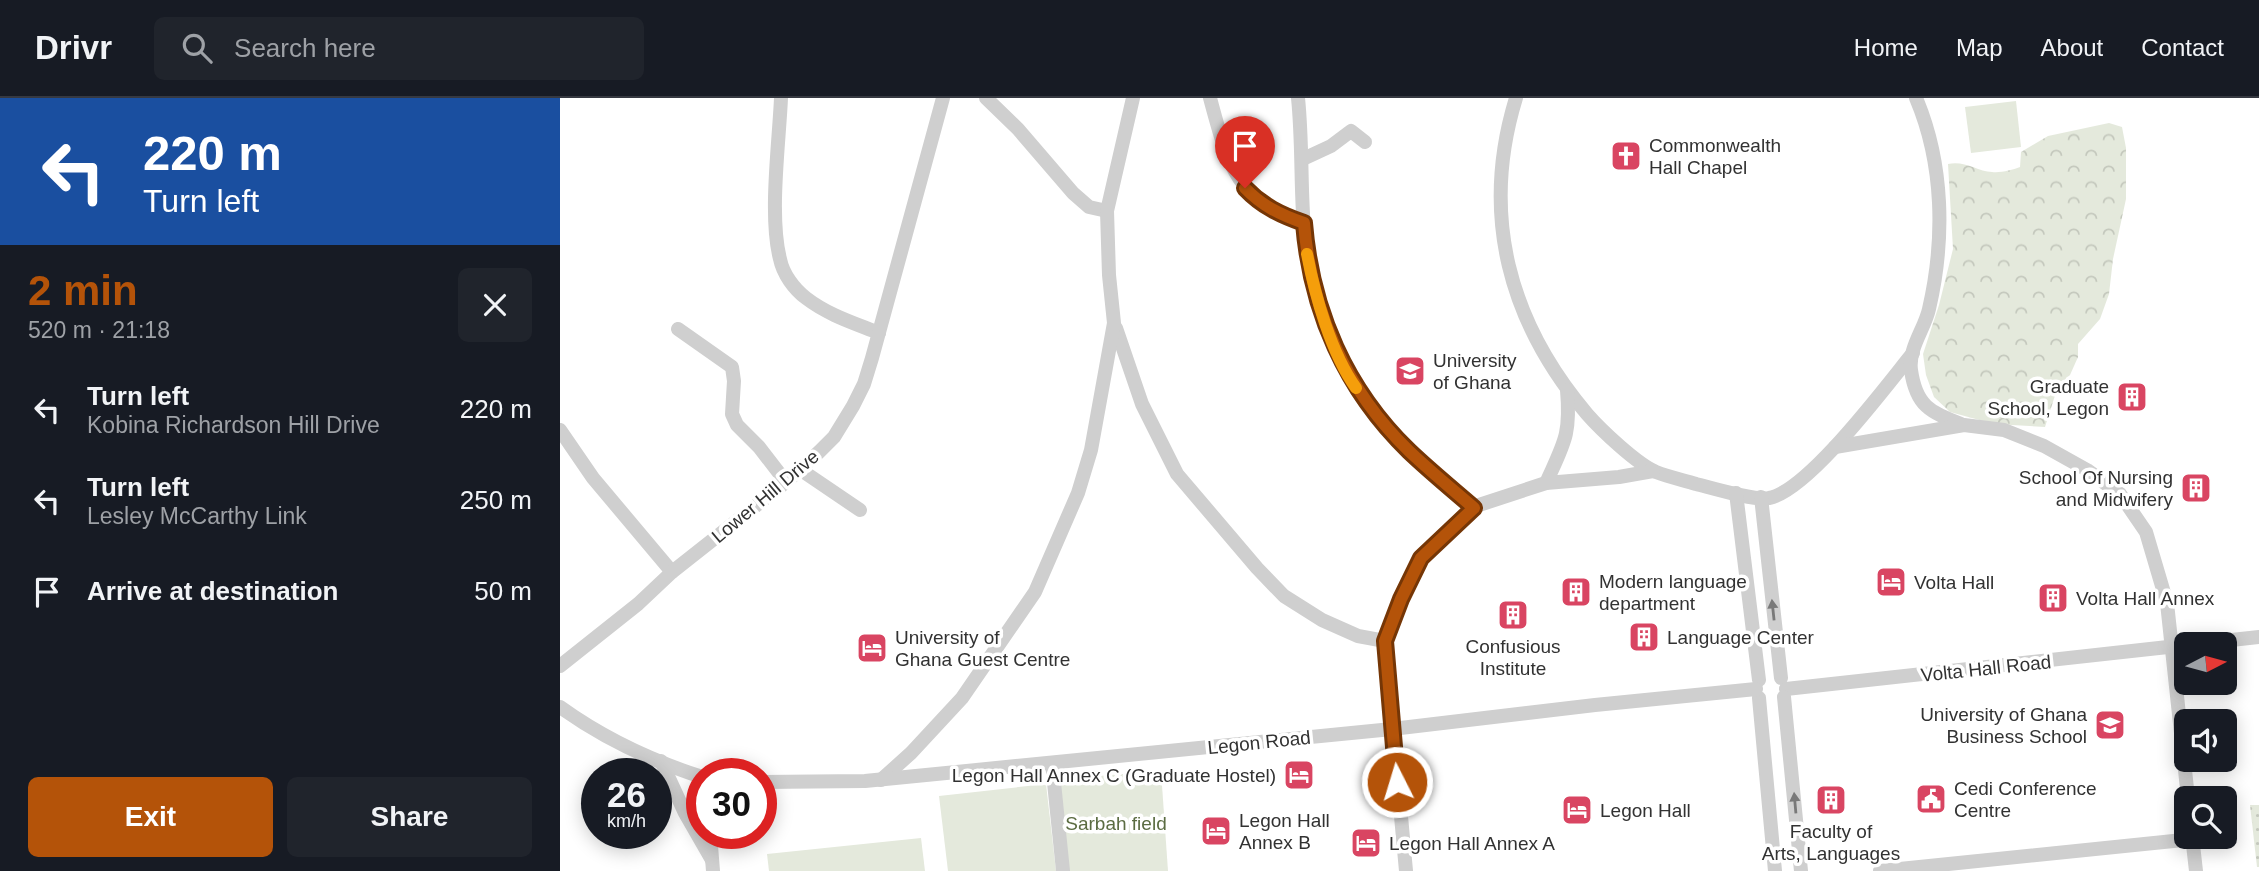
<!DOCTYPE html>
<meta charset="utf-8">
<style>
body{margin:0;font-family:Helvetica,sans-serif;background:#20242c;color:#f1f3f6;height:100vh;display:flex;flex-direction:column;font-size:26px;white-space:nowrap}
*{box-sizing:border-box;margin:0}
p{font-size:23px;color:#9ea1a6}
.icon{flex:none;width:38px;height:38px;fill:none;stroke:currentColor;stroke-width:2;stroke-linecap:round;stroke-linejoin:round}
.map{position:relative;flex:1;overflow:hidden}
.sheet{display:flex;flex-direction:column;background:#171b24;width:560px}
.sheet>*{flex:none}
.hud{background:#1a4fa0;color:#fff;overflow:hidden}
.needle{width:46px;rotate:84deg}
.fabs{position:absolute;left:1614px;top:534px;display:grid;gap:14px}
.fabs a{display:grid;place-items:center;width:63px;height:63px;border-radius:10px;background:#171b24;box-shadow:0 4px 18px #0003;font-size:35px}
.speed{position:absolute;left:21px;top:660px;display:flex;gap:14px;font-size:35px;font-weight:700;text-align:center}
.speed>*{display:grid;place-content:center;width:91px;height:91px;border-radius:50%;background:#171b24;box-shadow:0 4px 18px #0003;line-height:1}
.speed small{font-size:18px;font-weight:400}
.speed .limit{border:10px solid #d22;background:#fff;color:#111}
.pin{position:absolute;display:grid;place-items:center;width:60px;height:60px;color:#fff;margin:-72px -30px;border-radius:50% 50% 50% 0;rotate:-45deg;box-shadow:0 0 7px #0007}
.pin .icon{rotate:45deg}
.me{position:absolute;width:77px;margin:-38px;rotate:355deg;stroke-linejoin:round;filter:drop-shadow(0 0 5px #0008)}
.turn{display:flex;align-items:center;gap:24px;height:147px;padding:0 28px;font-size:32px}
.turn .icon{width:91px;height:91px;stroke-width:2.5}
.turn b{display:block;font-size:49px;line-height:60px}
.round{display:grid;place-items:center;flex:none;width:74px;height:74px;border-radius:10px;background:#20242c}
.overview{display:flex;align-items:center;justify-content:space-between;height:119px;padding:0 28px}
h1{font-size:42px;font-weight:700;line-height:52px;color:#b45309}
.primary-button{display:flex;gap:14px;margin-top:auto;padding:14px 28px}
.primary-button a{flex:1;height:80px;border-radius:10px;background:#b45309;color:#fff;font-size:28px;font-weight:700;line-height:80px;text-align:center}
.primary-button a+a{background:#20242c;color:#f1f3f6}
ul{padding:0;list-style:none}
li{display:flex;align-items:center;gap:21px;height:91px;padding:0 28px}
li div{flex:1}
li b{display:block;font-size:26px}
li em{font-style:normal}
header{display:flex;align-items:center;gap:42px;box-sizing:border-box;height:98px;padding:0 35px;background:#171b24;border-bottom:2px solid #363941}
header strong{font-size:33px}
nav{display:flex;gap:38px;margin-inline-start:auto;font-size:24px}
.search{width:490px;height:63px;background:#20242c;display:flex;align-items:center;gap:18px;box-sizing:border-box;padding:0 24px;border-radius:10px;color:#9ea1a6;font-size:26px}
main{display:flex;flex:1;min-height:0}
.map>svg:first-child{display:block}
</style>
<header>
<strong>Drivr</strong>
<div class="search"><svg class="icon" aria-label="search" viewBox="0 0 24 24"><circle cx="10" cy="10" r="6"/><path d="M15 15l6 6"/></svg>Search here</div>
<nav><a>Home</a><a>Map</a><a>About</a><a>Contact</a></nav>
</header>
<main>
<section class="sheet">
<div class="hud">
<div class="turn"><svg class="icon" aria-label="left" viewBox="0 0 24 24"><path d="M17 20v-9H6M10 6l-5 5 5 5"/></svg><div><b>220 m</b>Turn left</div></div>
</div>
<div class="overview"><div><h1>2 min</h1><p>520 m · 21:18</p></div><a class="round"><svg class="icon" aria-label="close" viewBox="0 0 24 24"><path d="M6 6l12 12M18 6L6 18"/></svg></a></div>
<ul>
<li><svg class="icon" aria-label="left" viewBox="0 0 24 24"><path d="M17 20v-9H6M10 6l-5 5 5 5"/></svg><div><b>Turn left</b><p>Kobina Richardson Hill Drive</p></div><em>220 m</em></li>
<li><svg class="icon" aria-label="left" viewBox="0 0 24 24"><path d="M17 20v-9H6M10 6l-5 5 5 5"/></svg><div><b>Turn left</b><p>Lesley McCarthy Link</p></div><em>250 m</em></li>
<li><svg class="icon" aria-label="arrive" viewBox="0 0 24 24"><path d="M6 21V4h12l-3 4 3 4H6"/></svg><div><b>Arrive at destination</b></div><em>50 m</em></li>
</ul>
<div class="primary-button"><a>Exit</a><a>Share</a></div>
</section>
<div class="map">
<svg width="1699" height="773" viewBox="0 0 1699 773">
<defs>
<pattern id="grass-dots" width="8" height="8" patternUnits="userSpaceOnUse" patternTransform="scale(1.75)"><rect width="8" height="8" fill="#e4e9dc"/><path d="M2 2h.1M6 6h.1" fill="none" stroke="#c4c8bd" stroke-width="1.8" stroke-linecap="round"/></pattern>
<pattern id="forest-crowns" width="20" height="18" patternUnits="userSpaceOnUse" patternTransform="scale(1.75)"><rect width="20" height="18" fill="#e4e9dc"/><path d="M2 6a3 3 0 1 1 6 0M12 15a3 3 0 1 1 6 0" fill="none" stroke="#c4c8bd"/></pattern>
</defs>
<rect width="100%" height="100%" fill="#fff"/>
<path fill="url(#grass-dots)" d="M 1690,707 L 1699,707 L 1699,769 L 1697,769 Z"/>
<path fill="url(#forest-crowns)" d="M 1549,25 L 1562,29 L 1566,50 L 1566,101 L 1553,161 L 1549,196 L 1540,221 L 1518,246 L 1518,259 L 1510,277 L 1498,288 L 1485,329 L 1434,326 L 1390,314 L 1374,299 L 1366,277 L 1363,256 L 1379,207 L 1393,151 L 1388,66 C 1404,62 1417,73 1432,74 C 1441,75 1452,72 1460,69 L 1461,54 L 1488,38 Z"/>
<g fill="#e4e9dc">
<path d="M 1456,3 L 1461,49 L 1411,55 L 1405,9 Z"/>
<path d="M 601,673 L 608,773 L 507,773 L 500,681 Z"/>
<path d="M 486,686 L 496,773 L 388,773 L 379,698 Z"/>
<path d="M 361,740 L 365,773 L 209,773 L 207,756 Z"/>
</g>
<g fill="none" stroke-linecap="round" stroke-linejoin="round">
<g stroke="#cfcfcf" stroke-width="14">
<path d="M 221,0 C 219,46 209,118 220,161 C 223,176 234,191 246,200 C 268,217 294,225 319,235"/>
<path d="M 426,0 L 458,31 L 513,95 L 529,109 L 547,113"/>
<path d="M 650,0 C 668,66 675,101 744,125"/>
<path d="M 738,0 C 743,48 740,96 745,143 C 751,189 769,244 792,284 C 806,309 829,333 850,353 C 870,373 892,391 913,409"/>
<path d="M 956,0 C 920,117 949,224 1027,316 C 1041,332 1077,366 1096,374 C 1109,379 1123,382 1136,386 C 1152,390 1195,403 1209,400 C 1248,393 1326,288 1353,255"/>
<path d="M 1356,0 C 1384,66 1385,142 1369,211 C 1365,230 1348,251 1351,272 C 1356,308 1370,314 1401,326"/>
<path d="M 743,61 L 771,48 L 791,33 L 805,44"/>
<path d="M 556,230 L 582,306 L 617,376 L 697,470 L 724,498 L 762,522 L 798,538 L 825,543"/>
<path d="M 118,231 L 172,269 L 174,283 L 172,316 L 177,327 L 199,349 L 226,384"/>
<path d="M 0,332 L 33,380 L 112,474"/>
<path d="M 1275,349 L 1404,327 L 1444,332 L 1484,348 L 1527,372 L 1560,396 L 1586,434 L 1607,505 L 1628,700"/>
<path d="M 241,372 L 300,412"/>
<path d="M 986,385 C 1004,345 1011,337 1007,292"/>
<path d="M 1176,395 L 1199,582"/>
<path d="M 1201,399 L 1221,580"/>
<path d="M 1635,546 L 1699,539"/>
<path d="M 0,568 L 78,506 L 112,474 L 226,384 L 259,354 L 274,339 L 293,308 L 304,286 L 312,260 L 383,0"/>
<path d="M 1226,591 L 1626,547"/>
<path d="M 1224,599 L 1241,773"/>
<path d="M 1199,600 L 1215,773"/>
<path d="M 0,609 C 43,640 92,663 142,679"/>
<path d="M 101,663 L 125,715 L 152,762"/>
<path d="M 492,665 L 503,773"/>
<path d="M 321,682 L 351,655 L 402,600 L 475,494 L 518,395 L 531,352 L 554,225 L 549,177 L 547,113 L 573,0"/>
<path d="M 201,684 L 305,683 L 832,631 L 1035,607 L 1196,591"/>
<path d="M 150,735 L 153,773"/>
<path d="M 1632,738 L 1636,773"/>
<path d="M 846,773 L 825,543 L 841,501 L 861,460 L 913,409 L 986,385 L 1059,379 L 1093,373"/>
<path d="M 1320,773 L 1633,741"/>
</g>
</g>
<defs><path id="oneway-solid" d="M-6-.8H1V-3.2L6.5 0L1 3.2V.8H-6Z" transform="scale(1.75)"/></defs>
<g fill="#797979">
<use href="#oneway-solid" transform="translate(1213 512) rotate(-96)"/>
<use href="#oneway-solid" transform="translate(1235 705) rotate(-95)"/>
</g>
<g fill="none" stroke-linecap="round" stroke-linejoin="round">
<g stroke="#753606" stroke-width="18">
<path id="route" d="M 685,90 C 702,108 721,117 744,125 C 751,213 786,292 849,353 C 870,373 892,391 914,410 L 861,460 L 841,501 L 825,543 L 837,684"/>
</g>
<use href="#route" stroke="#b45309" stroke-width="12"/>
<path stroke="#f59e0b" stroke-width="12" d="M 747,156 C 755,198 771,255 796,290"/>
</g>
<defs>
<g id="church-square" transform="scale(1.575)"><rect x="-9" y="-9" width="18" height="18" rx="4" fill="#d94562" stroke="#fff"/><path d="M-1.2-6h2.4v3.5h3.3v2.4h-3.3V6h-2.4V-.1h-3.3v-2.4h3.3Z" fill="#fff"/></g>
<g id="university-square" transform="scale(1.575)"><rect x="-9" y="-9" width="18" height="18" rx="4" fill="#d94562" stroke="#fff"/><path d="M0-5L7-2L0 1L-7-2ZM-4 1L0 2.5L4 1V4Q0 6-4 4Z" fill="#fff"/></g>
<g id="building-square" transform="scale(1.575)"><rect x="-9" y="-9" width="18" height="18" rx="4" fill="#d94562" stroke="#fff"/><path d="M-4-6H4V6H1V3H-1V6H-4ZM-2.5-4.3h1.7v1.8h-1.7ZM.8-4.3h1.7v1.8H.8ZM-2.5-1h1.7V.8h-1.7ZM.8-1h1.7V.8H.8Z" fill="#fff"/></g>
<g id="hotel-square" transform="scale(1.575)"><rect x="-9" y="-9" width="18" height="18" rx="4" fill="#d94562" stroke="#fff"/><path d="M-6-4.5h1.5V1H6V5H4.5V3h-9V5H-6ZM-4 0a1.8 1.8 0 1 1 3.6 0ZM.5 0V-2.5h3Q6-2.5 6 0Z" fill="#fff"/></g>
<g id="civic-square" transform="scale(1.575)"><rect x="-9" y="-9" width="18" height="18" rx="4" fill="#d94562" stroke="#fff"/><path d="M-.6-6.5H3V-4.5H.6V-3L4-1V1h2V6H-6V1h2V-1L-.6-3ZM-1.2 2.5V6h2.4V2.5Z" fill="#fff"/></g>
</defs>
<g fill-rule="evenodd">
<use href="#church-square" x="1066" y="58"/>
<use href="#university-square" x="850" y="273"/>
<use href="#building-square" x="1572" y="299"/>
<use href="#building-square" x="1636" y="390"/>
<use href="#hotel-square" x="1331" y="484"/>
<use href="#building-square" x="1016" y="494"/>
<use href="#building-square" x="1493" y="500"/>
<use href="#building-square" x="953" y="517"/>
<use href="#building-square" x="1084" y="539"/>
<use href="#hotel-square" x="312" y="550"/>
<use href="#university-square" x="1550" y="627"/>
<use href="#hotel-square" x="739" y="677"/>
<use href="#civic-square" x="1371" y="701"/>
<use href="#building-square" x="1271" y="702"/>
<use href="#hotel-square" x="1017" y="712"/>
<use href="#hotel-square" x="656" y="733"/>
<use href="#hotel-square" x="806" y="745"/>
</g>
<g text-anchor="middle" stroke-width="7" stroke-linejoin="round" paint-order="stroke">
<g font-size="19" fill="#323232" stroke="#fff" text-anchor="start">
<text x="1089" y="54">Commonwealth<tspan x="1089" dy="22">Hall Chapel</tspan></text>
<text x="873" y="269">University<tspan x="873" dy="22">of Ghana</tspan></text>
<text x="1549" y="295" text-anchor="end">Graduate<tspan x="1549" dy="22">School, Legon</tspan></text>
<text x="1613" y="386" text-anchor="end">School Of Nursing<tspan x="1613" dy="22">and Midwifery</tspan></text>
<text x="1039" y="490">Modern language<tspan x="1039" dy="22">department</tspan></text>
<text x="1354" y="491">Volta Hall</text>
<text x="1516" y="507">Volta Hall Annex</text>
<text x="335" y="546">University of<tspan x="335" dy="22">Ghana Guest Centre</tspan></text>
<text x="1107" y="546">Language Center</text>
<text x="953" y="555" text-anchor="middle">Confusious<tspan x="953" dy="22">Institute</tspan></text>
<text x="1527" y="623" text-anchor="end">University of Ghana<tspan x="1527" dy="22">Business School</tspan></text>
<text x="716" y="684" text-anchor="end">Legon Hall Annex C (Graduate Hostel)</text>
<text x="1394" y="697">Cedi Conference<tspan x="1394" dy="22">Centre</tspan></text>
<text x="1040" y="719">Legon Hall</text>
<text x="679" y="729">Legon Hall<tspan x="679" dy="22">Annex B</tspan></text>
<text x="1271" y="740" text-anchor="middle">Faculty of<tspan x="1271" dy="22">Arts, Languages</tspan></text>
<text x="829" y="752">Legon Hall Annex A</text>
</g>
<g font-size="19" fill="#323232" stroke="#fff">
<text transform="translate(205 398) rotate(-40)" y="7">Lower Hill Drive</text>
<text transform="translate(1426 570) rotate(-6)" y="7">Volta Hall Road</text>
<text transform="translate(699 644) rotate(-6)" y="7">Legon Road</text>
</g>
<g font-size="19" fill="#5b6c42" stroke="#fff">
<text x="556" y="732">Sarbah field</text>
</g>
</g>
</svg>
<div class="fabs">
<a><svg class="needle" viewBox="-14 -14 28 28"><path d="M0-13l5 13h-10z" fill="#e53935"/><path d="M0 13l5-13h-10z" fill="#9ea1a6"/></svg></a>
<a><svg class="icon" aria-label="sound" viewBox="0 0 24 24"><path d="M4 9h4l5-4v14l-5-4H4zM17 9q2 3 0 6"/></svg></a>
<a><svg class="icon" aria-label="search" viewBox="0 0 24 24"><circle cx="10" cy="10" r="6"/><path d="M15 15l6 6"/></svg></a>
</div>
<div class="speed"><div>26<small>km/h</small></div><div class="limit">30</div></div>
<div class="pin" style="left:685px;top:90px;background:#d93025"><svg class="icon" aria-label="arrive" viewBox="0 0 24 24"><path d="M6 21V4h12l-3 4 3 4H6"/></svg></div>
<svg class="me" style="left:837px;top:684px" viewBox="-20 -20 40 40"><circle r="17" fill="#b45309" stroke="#fff" stroke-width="3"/><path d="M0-11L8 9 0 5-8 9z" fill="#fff"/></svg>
</div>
</main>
